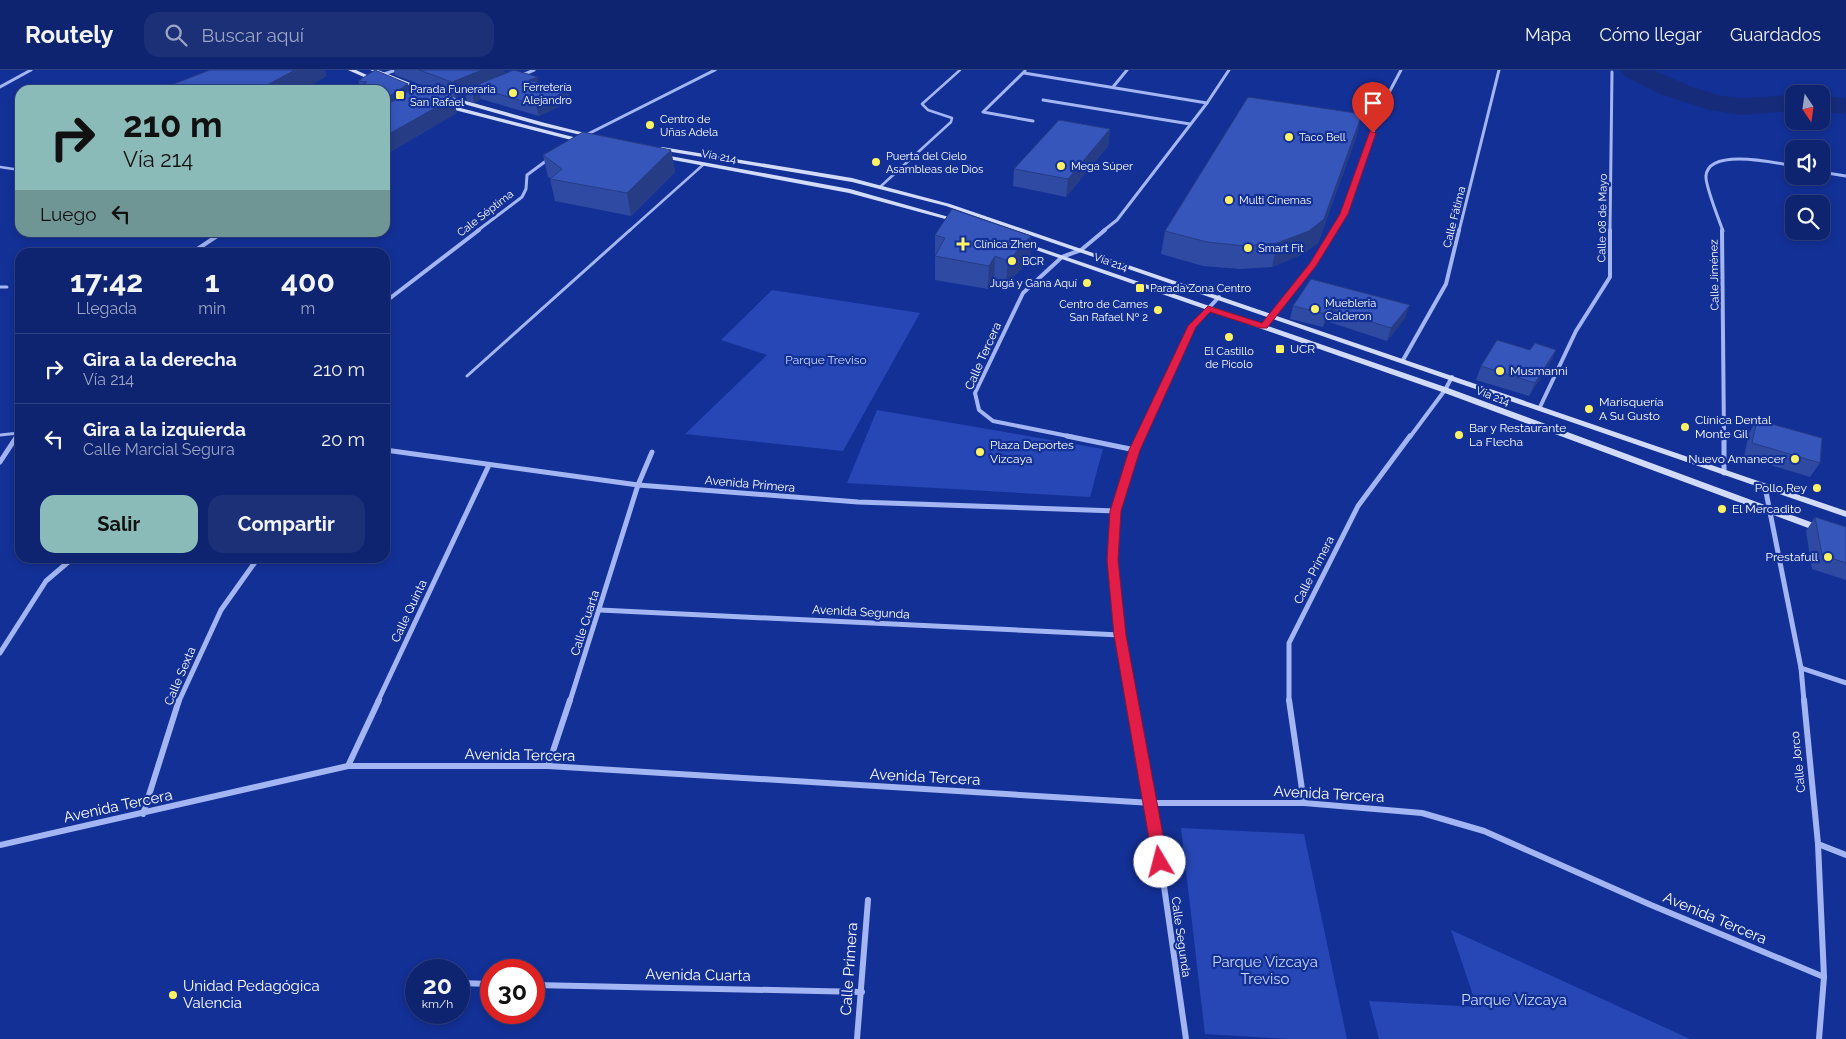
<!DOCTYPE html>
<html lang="es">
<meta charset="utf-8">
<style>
body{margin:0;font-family:Raleway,sans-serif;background:#1c3078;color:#f1f3f6;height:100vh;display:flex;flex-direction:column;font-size:19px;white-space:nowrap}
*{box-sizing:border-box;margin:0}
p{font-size:16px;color:#9ba4c3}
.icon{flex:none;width:28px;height:28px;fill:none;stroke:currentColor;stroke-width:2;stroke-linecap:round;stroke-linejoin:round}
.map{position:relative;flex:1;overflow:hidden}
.side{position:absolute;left:15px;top:178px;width:375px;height:315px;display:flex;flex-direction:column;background:#0e2470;border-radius:15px;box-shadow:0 2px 8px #0003,0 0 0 1px #2e4183}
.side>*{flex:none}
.hud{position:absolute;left:15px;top:15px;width:375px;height:152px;border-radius:15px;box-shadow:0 2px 8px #0003,0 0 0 1px #2e4183;background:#8bbbb9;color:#111;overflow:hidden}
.needle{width:32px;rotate:167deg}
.tools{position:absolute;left:1785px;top:15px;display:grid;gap:10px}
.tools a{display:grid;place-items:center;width:45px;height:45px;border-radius:10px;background:#0e2470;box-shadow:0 2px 8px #0003,0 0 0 1px #2e4183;font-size:25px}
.speed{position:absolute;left:405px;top:889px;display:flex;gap:10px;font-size:25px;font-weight:700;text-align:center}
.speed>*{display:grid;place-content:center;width:65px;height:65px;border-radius:50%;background:#0e2470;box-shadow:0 2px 8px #0003,0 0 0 1px #2e4183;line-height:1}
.speed small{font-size:12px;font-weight:400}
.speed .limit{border:8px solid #d22;background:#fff;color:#111}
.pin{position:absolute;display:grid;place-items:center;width:42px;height:42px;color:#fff;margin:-51px -21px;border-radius:50% 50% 50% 0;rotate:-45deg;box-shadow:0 0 5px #0007}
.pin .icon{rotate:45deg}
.me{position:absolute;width:55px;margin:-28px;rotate:352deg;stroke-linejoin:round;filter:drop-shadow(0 0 4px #0008)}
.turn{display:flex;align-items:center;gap:18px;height:105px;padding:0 25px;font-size:22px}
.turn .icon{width:65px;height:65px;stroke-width:2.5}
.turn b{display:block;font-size:35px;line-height:42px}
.then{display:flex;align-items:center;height:48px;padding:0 25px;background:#0003;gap:10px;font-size:19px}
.eta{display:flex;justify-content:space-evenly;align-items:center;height:85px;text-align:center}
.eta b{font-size:30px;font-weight:700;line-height:35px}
.button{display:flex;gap:10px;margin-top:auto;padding:10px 25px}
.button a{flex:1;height:58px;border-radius:15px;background:#8bbbb9;color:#111;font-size:20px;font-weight:700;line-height:58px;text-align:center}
.button a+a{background:#1c3078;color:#f1f3f6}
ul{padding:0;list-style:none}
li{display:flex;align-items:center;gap:15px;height:70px;padding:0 25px;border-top:1px solid #2e4183}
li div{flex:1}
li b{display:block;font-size:19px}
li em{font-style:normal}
header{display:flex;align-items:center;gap:30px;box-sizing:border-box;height:70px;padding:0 25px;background:#0e2470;border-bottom:1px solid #2e4183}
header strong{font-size:24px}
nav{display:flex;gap:28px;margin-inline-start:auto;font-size:18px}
.search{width:350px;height:45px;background:#1c3078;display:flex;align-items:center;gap:12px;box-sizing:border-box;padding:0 18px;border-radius:15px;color:#9ba4c3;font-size:19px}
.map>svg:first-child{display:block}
</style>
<header>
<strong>Routely</strong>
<div class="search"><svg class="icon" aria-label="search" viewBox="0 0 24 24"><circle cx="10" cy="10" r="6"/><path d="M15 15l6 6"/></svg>Buscar aquí</div>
<nav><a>Mapa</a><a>Cómo llegar</a><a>Guardados</a></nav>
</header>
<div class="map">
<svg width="1846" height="969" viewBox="0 0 1846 969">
<rect width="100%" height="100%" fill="#133096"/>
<g fill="#2647b5">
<path d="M 772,220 L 920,243 L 843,381 L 685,364 L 767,285 L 721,270 Z"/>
<path d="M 877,340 L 1103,379 L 1090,427 L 847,413 Z"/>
<path d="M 1181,758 L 1304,764 L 1347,969 L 1289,969 L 1205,964 Z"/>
<path d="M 1451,860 L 1690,969 L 1379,969 L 1369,931 L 1477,937 Z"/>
</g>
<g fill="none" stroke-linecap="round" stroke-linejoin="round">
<g fill="#162c7a" fill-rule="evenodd">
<path d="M 1620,0 L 1653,0 L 1692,17 L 1722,26 L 1742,28 L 1794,25 L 1794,41 L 1742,45 L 1709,40 L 1660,24 L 1624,6 Z"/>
<path d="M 1821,26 L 1846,28 L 1846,44 L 1821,42 Z"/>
</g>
<g stroke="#a3b6f3" stroke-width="2.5">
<path d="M 0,97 L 20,100"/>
<path d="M 880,117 L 951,52 L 952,48 L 928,40 L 922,34 L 960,0"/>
<path d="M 629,161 L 704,94"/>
</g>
<g stroke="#a3b6f3" stroke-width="3">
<path d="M 0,217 L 7,217"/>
<path d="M 467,306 L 630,160"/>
<path d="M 0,365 L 19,363"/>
</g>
<g stroke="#a3b6f3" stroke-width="3">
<path d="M 1025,1 L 983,42 L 1033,51"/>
<path d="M 1024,3 L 1207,33"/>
<path d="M 384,4 L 396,0"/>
<path d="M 520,6 L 534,0"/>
<path d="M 0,17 L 31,0"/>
<path d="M 1113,17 L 1127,0"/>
<path d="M 1043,30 L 1190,54"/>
<path d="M 582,67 L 715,0"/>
<path d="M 1821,102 L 1846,106"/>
<path d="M 477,161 L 522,127 L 526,119 L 527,105 L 550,88"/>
<path d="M 1103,161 L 1117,150 L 1207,33 L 1229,0"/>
<path d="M 1333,161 L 1344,143 L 1383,34 L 1401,0"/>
<path d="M 1459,161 L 1499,0"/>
<path d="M 1610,161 L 1612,2"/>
<path d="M 1723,161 C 1719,150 1705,115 1706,106 C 1708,77 1777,93 1794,96"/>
</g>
<g stroke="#a3b6f3" stroke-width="4">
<path d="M 1722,160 L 1724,367"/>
<path d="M 193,182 L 223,162"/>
<path d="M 385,232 L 479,160"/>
<path d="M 1263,256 L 1313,194 L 1334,160"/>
<path d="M 1403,290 L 1446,214 L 1459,160"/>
<path d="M 1540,337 L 1576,261 L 1610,207 L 1610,160"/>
<path d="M 16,367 L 20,361"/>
<path d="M 1073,367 L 993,351 L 979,340 L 975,323 L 1023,223 L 1062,187 L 1081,180 L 1105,160"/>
<path d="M 1141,367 L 1192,256 L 1219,227"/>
<path d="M 1410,367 L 1445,320 L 1452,307"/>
</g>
<g stroke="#a3b6f3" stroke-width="5">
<path d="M 1067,366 L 1135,380"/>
<path d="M 1724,366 L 1724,403"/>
<path d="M 385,380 L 638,415 L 858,432 L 1116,441"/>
<path d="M 0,392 L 17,366"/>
<path d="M 1765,417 L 1801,598 L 1804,631"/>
<path d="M 600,540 L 1120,565"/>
<path d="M 0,583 L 46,511 L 73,488"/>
<path d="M 1801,598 L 1846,613"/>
<path d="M 179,631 L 221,540 L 258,488"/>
<path d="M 378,631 L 489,395"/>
<path d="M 570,631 L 638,415 L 652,382"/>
<path d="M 1133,631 C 1121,570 1106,504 1116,442 C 1119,419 1132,387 1141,366"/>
<path d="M 1289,631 L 1289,573 L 1358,436 L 1410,366"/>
</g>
<g stroke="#a3b6f3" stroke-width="6">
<path d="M 1132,630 L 1152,733 L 1186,969"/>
<path d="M 1289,630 L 1304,733"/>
<path d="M 1804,630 L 1818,774 L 1824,907 L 1819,969"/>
<path d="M 348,696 L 379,630"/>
<path d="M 548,696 L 570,630"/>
<path d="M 143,744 L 179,630"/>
<path d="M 1818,774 L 1846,785"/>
<path d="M 0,775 L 348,696 L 548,696 L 1152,733 L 1304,733 L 1422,743 L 1484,761 L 1651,835 L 1824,907"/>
<path d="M 459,913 L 491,914"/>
<path d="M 534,915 L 862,922"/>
<path d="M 857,969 L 868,830"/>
</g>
<g fill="#d2dbfc" fill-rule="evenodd">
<path d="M 348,0 L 356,0 L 380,11 L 375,12 Z"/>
<path d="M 370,0 L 378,0 L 430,21 L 425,22 Z"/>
<path d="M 441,24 L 545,53 L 597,66 L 594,68 L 542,56 L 439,27 L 438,26 Z"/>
<path d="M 445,34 L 585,70 L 586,71 L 583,73 L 443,37 L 443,35 Z"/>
<path d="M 662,77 L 852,108 L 950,134 L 1846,441 L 1846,447 L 946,136 L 852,112 L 660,80 L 660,78 Z"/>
<path d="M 659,84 L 850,119 L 963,151 L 960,153 L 849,123 L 657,87 L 656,86 Z"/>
<path d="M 1016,171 L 1020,171 L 1448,318 L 1846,465 L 1846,472 L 1442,322 L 1016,173 Z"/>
</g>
</g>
<g fill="#2f4aa2">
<path d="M 394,0 L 504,0 L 505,4 L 568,21 L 570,32 L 539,46 L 481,29 L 474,33 L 467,31 L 465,24 L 456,28 L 395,5 Z"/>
<path d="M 358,11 L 408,14 L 410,20 L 453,28 L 457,43 L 385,85 L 385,20 L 360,16 Z"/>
<path d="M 1110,59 L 1108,76 L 1066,127 L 1013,116 L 1014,99 Z"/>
<path d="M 1357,65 L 1318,173 L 1303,184 L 1272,197 L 1240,199 L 1203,196 L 1161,184 L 1165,161 Z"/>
<path d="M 671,80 L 675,102 L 631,146 L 555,131 L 550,109 L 550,108 L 548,107 L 543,85 Z"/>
<path d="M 935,165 L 1031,166 L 1030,190 L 1006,214 L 994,210 L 988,219 L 935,210 Z"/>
<path d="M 1311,209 L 1405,248 L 1387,271 L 1326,251 L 1323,257 L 1290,249 L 1293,236 Z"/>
<path d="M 1530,280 L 1556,280 L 1550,293 L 1529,326 L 1476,310 L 1481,296 Z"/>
<path d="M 1757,350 L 1820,393 L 1810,407 L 1744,387 L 1749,363 Z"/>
<path d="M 1815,447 L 1846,457 L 1846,510 L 1812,499 L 1806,461 Z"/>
</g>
<g fill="#263c84">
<path d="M 295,0 L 325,0 L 327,6 L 303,20 L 258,20 Z"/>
<path d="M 482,0 L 504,0 L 506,8 L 478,19 L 481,29 L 474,33 L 472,22 L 464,20 L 465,24 L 456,28 L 452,12 Z"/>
<path d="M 538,7 L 540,18 L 529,10 Z"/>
<path d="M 408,14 L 413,29 L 385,48 L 385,29 Z"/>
<path d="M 568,21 L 570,32 L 539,46 L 536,35 Z"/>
<path d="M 453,28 L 457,43 L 385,85 L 385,66 Z"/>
<path d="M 1362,44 L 1357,65 L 1318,173 L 1303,184 L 1272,197 L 1277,173 Z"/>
<path d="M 1110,59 L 1108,76 L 1066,127 L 1068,109 Z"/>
<path d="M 671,80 L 675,102 L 631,146 L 627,123 Z"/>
<path d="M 1031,166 L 1030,190 L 1006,214 L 1008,191 Z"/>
<path d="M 995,186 L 994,210 L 988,219 L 989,196 Z"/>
<path d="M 1410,235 L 1405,248 L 1387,271 L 1391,258 Z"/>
<path d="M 1330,239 L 1326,251 L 1323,257 L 1326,244 Z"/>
<path d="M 1556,280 L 1550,293 L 1529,326 L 1535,313 Z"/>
</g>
<g fill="#3756bc" stroke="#263c84">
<path d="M 210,0 L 295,0 L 258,20 L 158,20 Z"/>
<path d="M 375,0 L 408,14 L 385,29 L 385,20 L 352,20 L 367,12 L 358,11 Z"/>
<path d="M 419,0 L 482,0 L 452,12 Z"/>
<path d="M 514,0 L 538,7 L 529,10 L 568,21 L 536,35 L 478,18 L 472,22 L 464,20 Z"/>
<path d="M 416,17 L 453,28 L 385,66 L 385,36 Z"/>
<path d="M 1248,27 L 1362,44 L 1324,149 L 1309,161 L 1277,173 L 1245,176 L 1207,172 L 1165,161 Z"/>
<path d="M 1059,50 L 1110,59 L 1068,109 L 1014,99 Z"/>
<path d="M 583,62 L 671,80 L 627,123 L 550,109 L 562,99 L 543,85 Z"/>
<path d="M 952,139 L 1031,166 L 1008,191 L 995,186 L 989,196 L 935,186 L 945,168 L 935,165 Z"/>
<path d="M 1311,209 L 1410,235 L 1391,258 L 1330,239 L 1326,244 L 1293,236 Z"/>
<path d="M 1497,270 L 1530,280 L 1535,273 L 1556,280 L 1535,313 L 1481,296 Z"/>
<path d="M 1757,350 L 1822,368 L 1820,393 L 1752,373 Z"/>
<path d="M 1815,447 L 1846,457 L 1846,493 L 1822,485 Z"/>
</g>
<path fill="#e11d48" stroke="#92132f" d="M 1370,61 L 1376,63 L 1348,144 L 1316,196 L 1267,258 L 1260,258 L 1210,242 L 1196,257 L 1140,380 L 1121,441 L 1118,490 L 1126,565 L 1168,792 L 1165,797 L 1160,799 L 1155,797 L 1153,792 L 1114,565 L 1107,490 L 1110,441 L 1129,380 L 1188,256 L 1208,236 L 1262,253 L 1310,193 L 1340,144 Z"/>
<g fill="#fff364" stroke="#133096" stroke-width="2">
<circle cx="513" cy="23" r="5"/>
<rect x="395" y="20" width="10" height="10" rx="2.5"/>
<circle cx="650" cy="55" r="5"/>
<circle cx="1289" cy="67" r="5"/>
<circle cx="876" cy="92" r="5"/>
<circle cx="1061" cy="96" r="5"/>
<circle cx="1229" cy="130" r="5"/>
<path d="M960.5 166.5h5v5h5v5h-5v5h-5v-5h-5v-5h5z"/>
<circle cx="1248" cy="178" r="5"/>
<circle cx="1012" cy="191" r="5"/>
<circle cx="1087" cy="213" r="5"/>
<rect x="1135" y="213" width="10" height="10" rx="2.5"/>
<circle cx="1315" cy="239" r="5"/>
<circle cx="1158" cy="240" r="5"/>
<circle cx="1229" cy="267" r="5"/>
<rect x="1275" y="274" width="10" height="10" rx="2.5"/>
<circle cx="1500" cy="301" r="5"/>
<circle cx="1589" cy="339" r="5"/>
<circle cx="1685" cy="357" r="5"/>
<circle cx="1459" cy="365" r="5"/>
<circle cx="980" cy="382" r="5"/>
<circle cx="1795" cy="389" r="5"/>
<circle cx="1817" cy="418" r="5"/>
<circle cx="1722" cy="439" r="5"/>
<circle cx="1828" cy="487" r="5"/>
<circle cx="173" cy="925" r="5"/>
</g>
<g text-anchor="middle" stroke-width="4.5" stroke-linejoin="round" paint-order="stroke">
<g font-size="11" fill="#fff" stroke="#133096" text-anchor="start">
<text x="523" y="21">Ferretería<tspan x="523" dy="13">Alejandro</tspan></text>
<text x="410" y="23">Parada Funeraria<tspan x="410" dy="13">San Rafael</tspan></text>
<text x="660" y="53">Centro de<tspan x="660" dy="13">Uñas Adela</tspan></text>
<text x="1299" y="71">Taco Bell</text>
<text x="886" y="90">Puerta del Cielo<tspan x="886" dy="13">Asambleas de Dios</tspan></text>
<text x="1071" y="100">Mega Súper</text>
<text x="1239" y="134">Multi Cinemas</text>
<text x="974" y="178">Clínica Zhen</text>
<text x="1258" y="182">Smart Fit</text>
<text x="1022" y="195">BCR</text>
<text x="1077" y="217" text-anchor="end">Jugá y Gana Aquí</text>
<text x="1150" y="222">Parada Zona Centro</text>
<text x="1325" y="237">Muebleria<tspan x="1325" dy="13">Calderon</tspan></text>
<text x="1148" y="238" text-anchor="end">Centro de Carnes<tspan x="1148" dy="13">San Rafael Nº 2</tspan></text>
<text x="1229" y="285" text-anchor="middle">El Castillo<tspan x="1229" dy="13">de Picolo</tspan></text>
</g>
<g font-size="11" fill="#fff" stroke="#133096">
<text transform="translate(719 86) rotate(10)" y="4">Vía 214</text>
<text transform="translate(485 143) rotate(-38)" y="4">Cale Séptima</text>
<text transform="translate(1454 147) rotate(-76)" y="4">Calle Fátima</text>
<text transform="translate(1602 148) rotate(-89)" y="4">Calle 08 de Mayo</text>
<text transform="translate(1111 192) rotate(19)" y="4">Vía 214</text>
<text transform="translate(1714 205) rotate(-91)" y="4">Calle Jiménez</text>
<text transform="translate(1493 326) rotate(21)" y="4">Vía 214</text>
</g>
<g font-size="12" fill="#fff" stroke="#133096" text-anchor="start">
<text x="1290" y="283">UCR</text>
<text x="1510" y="305">Musmanni</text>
<text x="1599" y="336">Marisquería<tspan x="1599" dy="14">A Su Gusto</tspan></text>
<text x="1695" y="354">Clínica Dental<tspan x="1695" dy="14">Monte Gil</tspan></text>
<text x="1469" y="362">Bar y Restaurante<tspan x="1469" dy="14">La Flecha</tspan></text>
<text x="990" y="379">Plaza Deportes<tspan x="990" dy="14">Vizcaya</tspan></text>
<text x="1785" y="393" text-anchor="end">Nuevo Amanecer</text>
<text x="1807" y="422" text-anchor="end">Pollo Rey</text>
<text x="1732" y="443">El Mercadito</text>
<text x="1818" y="491" text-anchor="end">Prestafull</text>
</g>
<g font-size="12" fill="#fff" stroke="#133096">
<text transform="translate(983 286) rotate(-66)" y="4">Calle Tercera</text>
<text transform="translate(750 414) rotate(5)" y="4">Avenida Primera</text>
<text transform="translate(1314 500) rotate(-63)" y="4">Calle Primera</text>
<text transform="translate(409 541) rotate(-65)" y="4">Calle Quinta</text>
<text transform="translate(861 542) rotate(3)" y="4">Avenida Segunda</text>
<text transform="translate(585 553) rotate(-72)" y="4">Calle Cuarta</text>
<text transform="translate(180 606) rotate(-67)" y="4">Calle Sexta</text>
<text transform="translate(1798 692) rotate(-96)" y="4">Calle Jorco</text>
<text transform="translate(1181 867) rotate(82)" y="4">Calle Segunda</text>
</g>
<g font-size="12" fill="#cad7fd" stroke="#133096">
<text x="826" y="294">Parque Treviso</text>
</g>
<g font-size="15" fill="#fff" stroke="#133096">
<text transform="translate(520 685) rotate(1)" y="5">Avenida Tercera</text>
<text transform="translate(925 707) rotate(3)" y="5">Avenida Tercera</text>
<text transform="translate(1329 724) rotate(3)" y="5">Avenida Tercera</text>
<text transform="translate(118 736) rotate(-12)" y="5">Avenida Tercera</text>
<text transform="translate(1715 848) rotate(23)" y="5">Avenida Tercera</text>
<text transform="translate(849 899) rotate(-86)" y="5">Calle Primera</text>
<text transform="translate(698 905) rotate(1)" y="5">Avenida Cuarta</text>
</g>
<g font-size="15" fill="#cad7fd" stroke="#133096">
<text x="1265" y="897">Parque Vizcaya<tspan x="1265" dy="17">Treviso</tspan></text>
<text x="1514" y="935">Parque Vizcaya</text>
</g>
<g font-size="15" fill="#fff" stroke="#133096" text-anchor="start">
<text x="183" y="921">Unidad Pedagógica<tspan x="183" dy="17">Valencia</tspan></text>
</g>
</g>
</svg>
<div class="tools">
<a><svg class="needle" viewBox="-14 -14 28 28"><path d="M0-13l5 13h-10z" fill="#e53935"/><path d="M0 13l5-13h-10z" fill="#9ba4c3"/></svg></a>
<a><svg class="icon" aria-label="sound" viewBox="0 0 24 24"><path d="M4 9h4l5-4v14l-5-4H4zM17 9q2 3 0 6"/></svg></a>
<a><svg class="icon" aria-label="search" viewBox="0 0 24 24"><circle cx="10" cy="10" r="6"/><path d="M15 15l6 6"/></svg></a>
</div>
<div class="speed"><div>20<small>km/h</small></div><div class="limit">30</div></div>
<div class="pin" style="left:1373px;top:63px;background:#d93025"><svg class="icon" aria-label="arrive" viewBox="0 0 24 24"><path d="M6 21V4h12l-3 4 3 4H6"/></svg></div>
<svg class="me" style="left:1160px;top:792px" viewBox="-20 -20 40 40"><circle r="19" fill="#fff"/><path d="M0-13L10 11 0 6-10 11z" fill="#e11d48"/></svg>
<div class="hud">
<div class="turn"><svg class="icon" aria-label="right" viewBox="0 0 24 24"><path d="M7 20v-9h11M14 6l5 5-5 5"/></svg><div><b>210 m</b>Vía 214</div></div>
<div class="then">Luego<svg class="icon" aria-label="left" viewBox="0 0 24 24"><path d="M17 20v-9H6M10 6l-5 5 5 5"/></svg></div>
</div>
<section class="side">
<div class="eta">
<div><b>17:42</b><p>Llegada</p></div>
<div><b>1</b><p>min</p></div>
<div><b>400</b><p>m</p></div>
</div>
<ul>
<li><svg class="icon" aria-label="right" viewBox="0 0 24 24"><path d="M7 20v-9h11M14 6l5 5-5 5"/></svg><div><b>Gira a la derecha</b><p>Vía 214</p></div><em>210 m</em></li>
<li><svg class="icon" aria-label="left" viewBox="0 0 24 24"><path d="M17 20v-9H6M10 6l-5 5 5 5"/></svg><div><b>Gira a la izquierda</b><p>Calle Marcial Segura</p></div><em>20 m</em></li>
</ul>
<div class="button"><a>Salir</a><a>Compartir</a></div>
</section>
</div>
